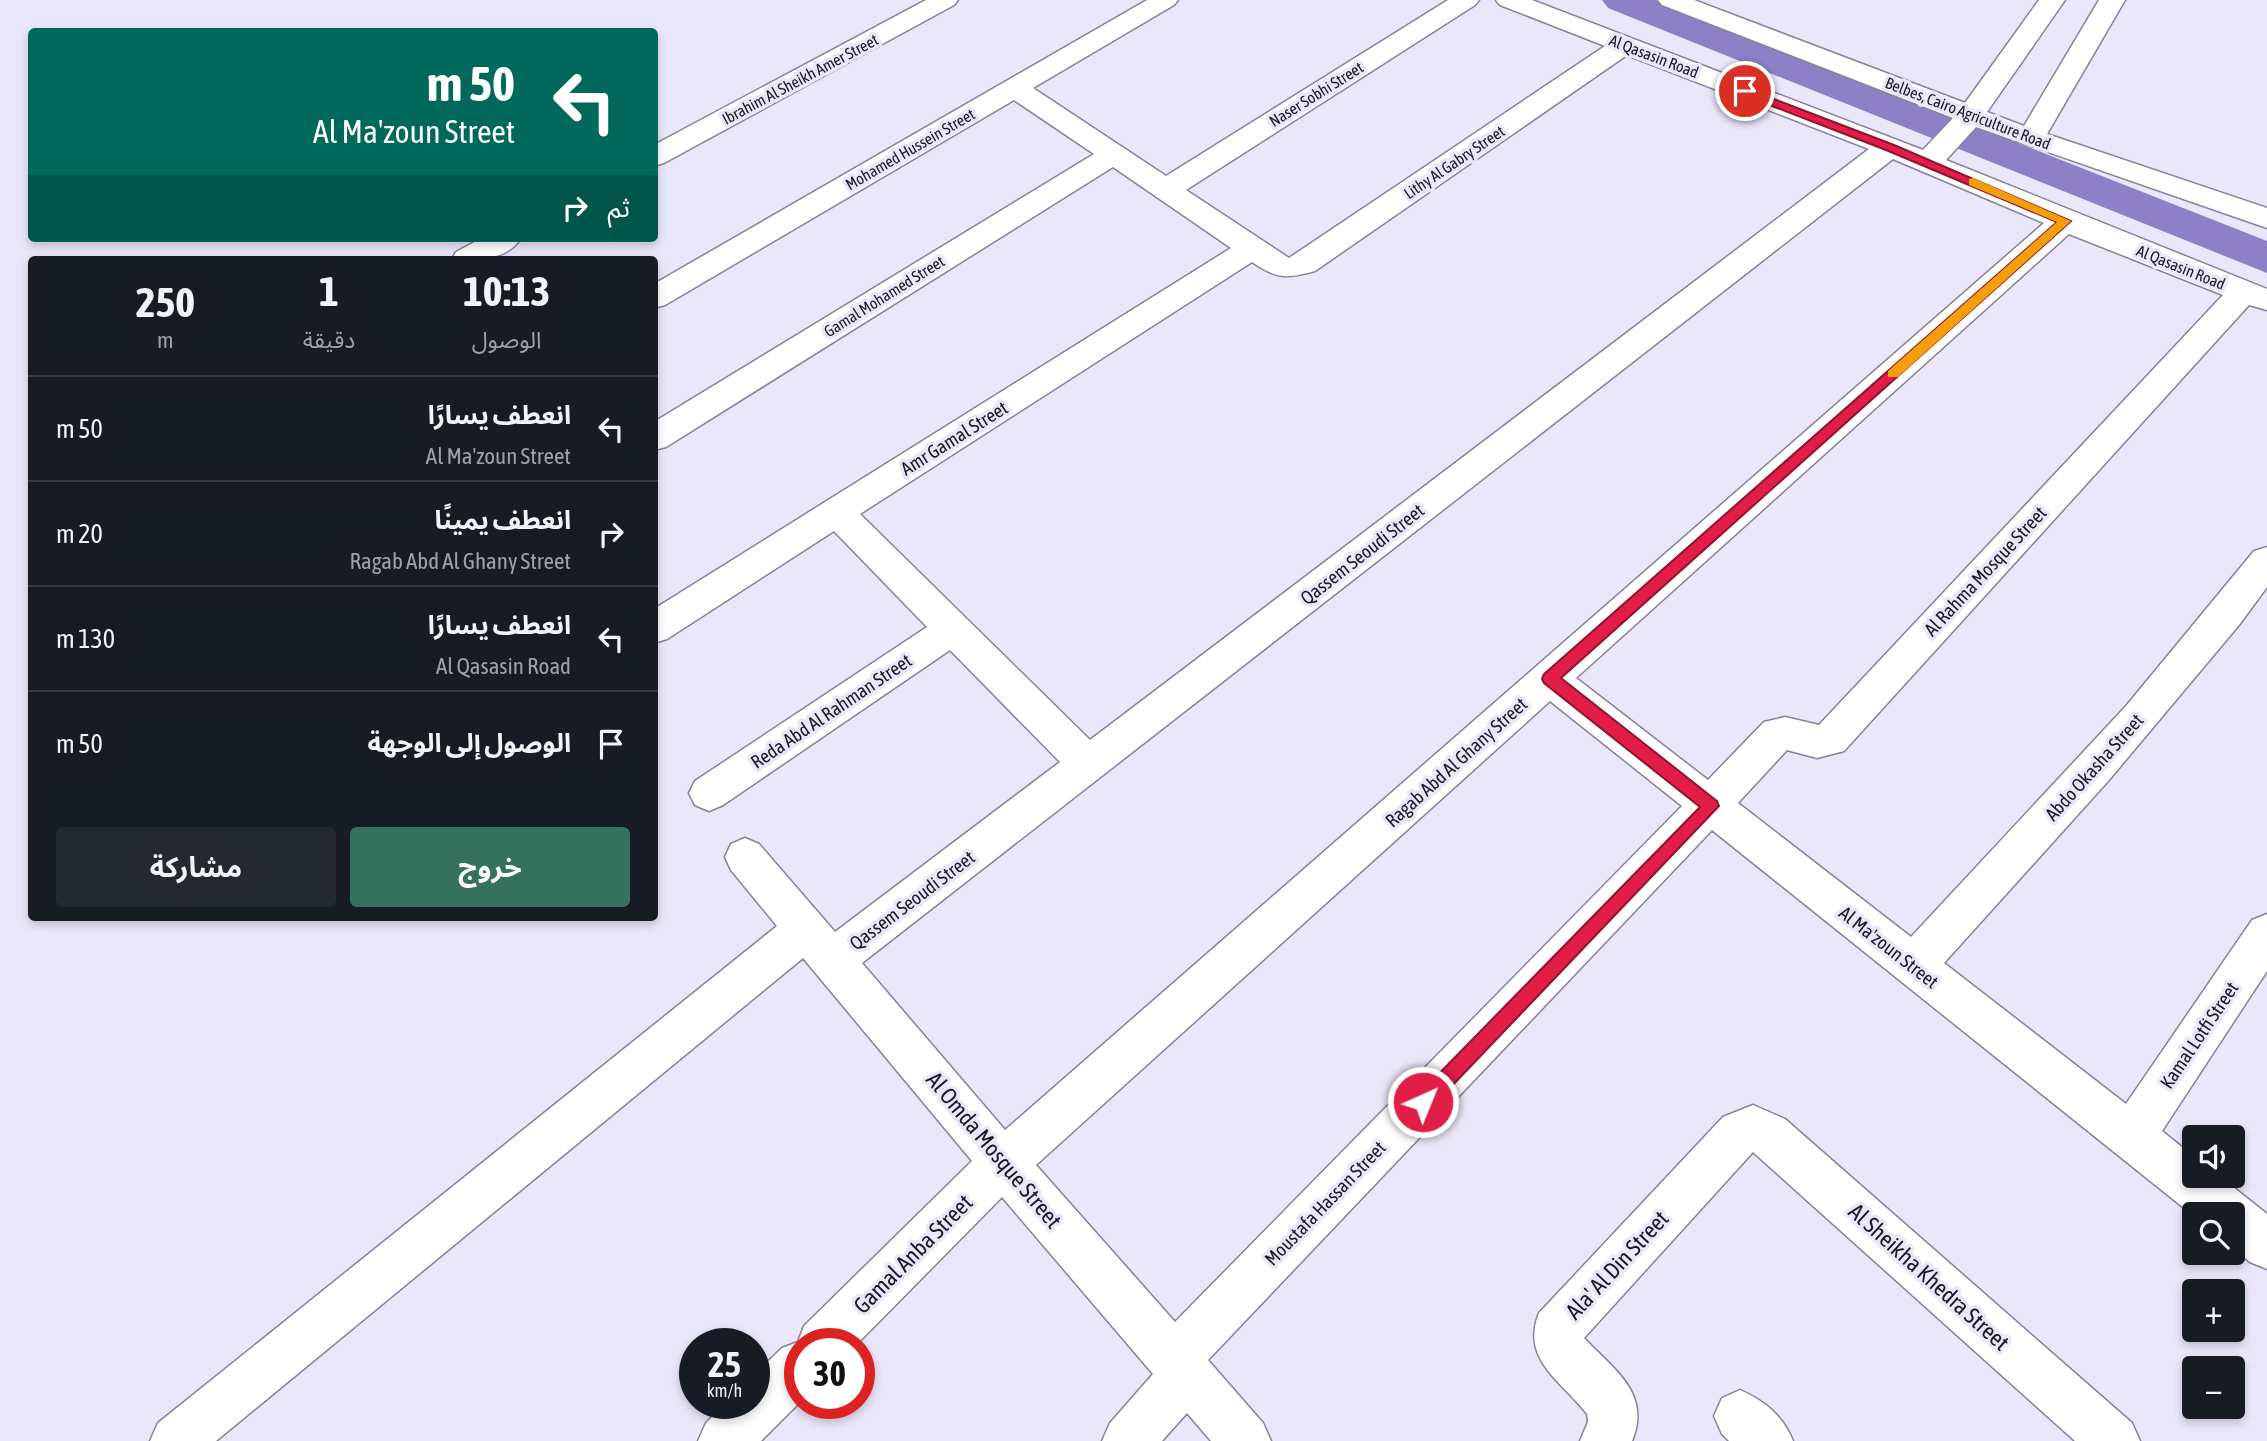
<!DOCTYPE html>
<html lang="ar">
<meta charset="utf-8">
<style>
body{margin:0;font-family:"Asap Condensed","Noto Sans Arabic",sans-serif;background:#242831;color:#f1f3f6;direction:rtl;height:100vh;display:flex;flex-direction:column;font-size:26px;white-space:nowrap}
*{box-sizing:border-box;margin:0}
p{font-size:23px;color:#9ea1a6}
.icon{flex:none;width:38px;height:38px;fill:none;stroke:currentColor;stroke-width:2;stroke-linecap:round;stroke-linejoin:round}
.map{position:relative;flex:1;overflow:hidden;direction:ltr}
.panel{position:absolute;left:28px;top:256px;width:630px;height:665px;display:flex;flex-direction:column;background:#171b24;border-radius:7px;box-shadow:0 4px 10px #0003;direction:rtl}
.panel>*{flex:none}
.banner{position:absolute;left:28px;top:28px;width:630px;height:214px;border-radius:7px;box-shadow:0 4px 10px #0003;direction:rtl;background:#00695c;color:#fff;overflow:hidden}
.tools{position:absolute;left:2182px;top:1125px;display:grid;gap:14px}
.tools a{display:grid;place-items:center;width:63px;height:63px;border-radius:7px;background:#171b24;box-shadow:0 4px 10px #0003;font-size:35px}
.speed{position:absolute;left:679px;top:1328px;display:flex;gap:14px;font-size:35px;font-weight:700;text-align:center}
.speed>*{display:grid;place-content:center;width:91px;height:91px;border-radius:50%;background:#171b24;box-shadow:0 4px 10px #0003;line-height:1}
.speed small{font-size:18px;font-weight:400}
.speed .limit{border:10px solid #d22;background:#fff;color:#111}
.pin{position:absolute;display:grid;place-items:center;width:60px;height:60px;color:#fff;margin:-30px;border:4px solid #fff;border-radius:50%;box-shadow:0 2px 7px #0007}
.me{position:absolute;width:77px;margin:-38px;rotate:44deg;stroke-linejoin:round;filter:drop-shadow(0 0 5px #0008)}
.turn{display:flex;align-items:center;gap:24px;height:147px;padding:0 28px;font-size:32px}
.turn .icon{width:91px;height:91px;stroke-width:2.5}
.turn b{display:block;font-size:49px;line-height:60px}
.then{display:flex;align-items:center;height:66px;padding:0 28px;background:#0003;gap:14px;font-size:26px}
.eta{display:flex;justify-content:space-evenly;align-items:center;height:119px;text-align:center}
.eta b{font-size:42px;font-weight:700;line-height:49px}
.button{display:flex;gap:14px;margin-top:auto;padding:14px 28px}
.button a{flex:1;height:80px;border-radius:7px;background:#35725e;color:#fff;font-size:28px;font-weight:700;line-height:80px;text-align:center}
.button a+a{background:#242831;color:#f1f3f6}
ul{padding:0;list-style:none}
li{display:flex;align-items:center;gap:21px;height:105px;padding:0 28px;border-top:2px solid #363941}
li div{flex:1}
li b{display:block;font-size:26px}
li em{font-style:normal}
.map>svg:first-child{display:block}
</style>
<div class="map">
<svg width="2267" height="1441" viewBox="0 0 2267 1441">
<rect width="100%" height="100%" fill="#eae7fb"/>
<g fill="none" stroke-linecap="round" stroke-linejoin="round">
<path fill="#8e80c7" fill-rule="evenodd" d="M 1602,0 L 1655,0 L 2267,241 L 2267,273 L 1608,8 Z"/>
<g stroke="#868299" stroke-width="3">
<g id="street">
<path d="M 926,0 L 958,0 L 954,5 L 664,163 L 654,166 L 654,145 Z"/>
<path d="M 1147,0 L 1178,0 L 1174,5 L 1033,88 L 1166,176 L 1448,0 L 1479,0 L 1475,5 L 1186,190 L 1289,258 L 1605,46 L 1500,5 L 1496,0 L 1532,0 L 1923,150 L 1953,118 L 1662,5 L 1658,0 L 1694,0 L 1965,103 L 2039,0 L 2065,0 L 1987,112 L 2024,126 L 2099,0 L 2125,0 L 2047,134 L 2267,208 L 2267,228 L 1976,127 L 1946,160 L 2267,289 L 2267,310 L 2249,305 L 1844,751 L 1817,758 L 1787,750 L 1738,803 L 1911,937 L 2126,706 L 2254,551 L 2267,547 L 2267,587 L 2239,625 L 2109,780 L 1944,963 L 2126,1104 L 2252,920 L 2267,914 L 2267,971 L 2162,1131 L 2194,1157 L 2194,1176 L 2219,1176 L 2267,1214 L 2267,1269 L 2250,1262 L 2233,1248 L 2233,1214 L 2194,1216 L 1712,830 L 1208,1360 L 1263,1423 L 1271,1441 L 1211,1441 L 1187,1413 L 1162,1441 L 1102,1441 L 1110,1423 L 1153,1374 L 1002,1197 L 857,1344 L 800,1344 L 800,1402 L 761,1441 L 698,1441 L 706,1423 L 725,1404 L 754,1404 L 754,1375 L 782,1348 L 798,1342 L 804,1326 L 972,1161 L 803,958 L 216,1441 L 150,1441 L 158,1423 L 777,926 L 731,870 L 725,857 L 731,844 L 745,838 L 759,844 L 835,932 L 1060,762 L 950,650 L 723,805 L 709,811 L 695,805 L 689,793 L 695,781 L 927,627 L 834,531 L 667,639 L 654,643 L 654,609 L 1231,248 L 1113,167 L 666,447 L 654,450 L 654,422 L 1094,154 L 1014,100 L 665,305 L 654,308 L 654,284 ZM 1627,55 L 1869,149 L 1090,740 L 860,514 L 1252,262 C 1277,279 1286,279 1315,271 ZM 1893,159 L 2044,223 L 1005,1130 L 862,963 ZM 2069,234 L 2223,295 L 1819,725 L 1785,717 L 1764,722 L 1708,780 L 1576,678 ZM 1550,701 L 1682,806 L 1175,1322 L 1036,1165 Z"/>
<path d="M 482,238 L 521,238 C 506,262 476,259 452,259 L 456,252 Z"/>
<path d="M 1753,1105 L 1785,1119 L 2132,1423 L 2140,1441 L 2075,1441 L 1753,1152 L 1584,1338 C 1613,1369 1652,1393 1632,1441 L 1580,1441 L 1588,1422 L 1587,1414 C 1562,1381 1520,1360 1539,1313 L 1723,1117 Z"/>
<path d="M 1740,1390 C 1765,1401 1783,1416 1793,1441 L 1729,1441 L 1722,1434 L 1714,1416 L 1722,1398 Z"/>
</g>
</g>
<use href="#street" fill="#fff" fill-rule="evenodd"/>
</g>
<path fill="#e11d48" stroke="#92132f" stroke-width="2" d="M 1745,88 L 1894,145 L 2071,221 L 1561,678 L 1717,801 L 1719,806 L 1430,1109 L 1423,1112 L 1417,1109 L 1414,1102 L 1417,1096 L 1700,807 L 1544,683 L 1542,679 L 1544,674 L 2057,222 L 1886,150 L 1741,94 L 1740,91 Z"/>
<path fill="#f59e0b" d="M 1973,178 L 2071,221 L 1898,377 L 1888,377 L 1888,371 L 2057,222 L 1969,185 L 1969,179 Z"/>
<g text-anchor="middle" stroke-width="7" stroke-linejoin="round" paint-order="stroke">
<g font-size="16" fill="#1a1921" stroke="#eae7fb">
<text transform="translate(1654 56) rotate(21)" y="6">Al Qasasin Road</text>
<text transform="translate(800 79) rotate(-28)" y="6">Ibrahim Al Sheikh Amer Street</text>
<text transform="translate(1316 94) rotate(-32)" y="6">Naser Sobhi Street</text>
<text transform="translate(1968 113) rotate(21)" y="6">Belbes, Cairo Agriculture Road</text>
<text transform="translate(910 149) rotate(-30)" y="6">Mohamed Hussein Street</text>
<text transform="translate(1454 162) rotate(-34)" y="6">Lithy Al Gabry Street</text>
<text transform="translate(2181 267) rotate(22)" y="6">Al Qasasin Road</text>
<text transform="translate(884 296) rotate(-32)" y="6">Gamal Mohamed Street</text>
</g>
<g font-size="19" fill="#1a1921" stroke="#eae7fb">
<text transform="translate(954 438) rotate(-32)" y="7">Amr Gamal Street</text>
<text transform="translate(1362 554) rotate(-38)" y="7">Qassem Seoudi Street</text>
<text transform="translate(1985 571) rotate(-47)" y="7">Al Rahma Mosque Street</text>
<text transform="translate(831 711) rotate(-34)" y="7">Reda Abd Al Rahman Street</text>
<text transform="translate(1456 762) rotate(-42)" y="7">Ragab Abd Al Ghany Street</text>
<text transform="translate(2094 767) rotate(-48)" y="7">Abdo Okasha Street</text>
<text transform="translate(912 900) rotate(-37)" y="7">Qassem Seoudi Street</text>
<text transform="translate(1889 947) rotate(38)" y="7">Al Ma'zoun Street</text>
<text transform="translate(2199 1035) rotate(-56)" y="7">Kamal Lotfi Street</text>
<text transform="translate(1325 1203) rotate(-46)" y="7">Moustafa Hassan Street</text>
</g>
<g font-size="23" fill="#1a1921" stroke="#eae7fb">
<text transform="translate(994 1150) rotate(50)" y="8">Al Omda Mosque Street</text>
<text transform="translate(913 1254) rotate(-45)" y="8">Gamal Anba Street</text>
<text transform="translate(1617 1265) rotate(-47)" y="8">Ala' Al Din Street</text>
<text transform="translate(1929 1277) rotate(42)" y="8">Al Sheikha Khedra Street</text>
</g>
</g>
</svg>
<div class="tools">
<a><svg class="icon" aria-label="sound" viewBox="0 0 24 24"><path d="M4 9h4l5-4v14l-5-4H4zM17 9q2 3 0 6"/></svg></a>
<a><svg class="icon" aria-label="search" viewBox="0 0 24 24"><circle cx="10" cy="10" r="6"/><path d="M15 15l6 6"/></svg></a>
<a>+</a>
<a>−</a>
</div>
<div class="speed"><div>25<small>km/h</small></div><div class="limit">30</div></div>
<div class="pin" style="left:1745px;top:91px;background:#d93025"><svg class="icon" aria-label="arrive" viewBox="0 0 24 24"><path d="M6 21V4h12l-3 4 3 4H6"/></svg></div>
<svg class="me" style="left:1423px;top:1102px" viewBox="-20 -20 40 40"><circle r="17" fill="#e11d48" stroke="#fff" stroke-width="3"/><path d="M0-11L8 9 0 5-8 9z" fill="#fff"/></svg>
<div class="banner">
<div class="turn"><svg class="icon" aria-label="left" viewBox="0 0 24 24"><path d="M17 20v-9H6M10 6l-5 5 5 5"/></svg><div><b>50 m</b>Al Ma'zoun Street</div></div>
<div class="then">ثم<svg class="icon" aria-label="right" viewBox="0 0 24 24"><path d="M7 20v-9h11M14 6l5 5-5 5"/></svg></div>
</div>
<section class="panel">
<div class="eta">
<div><b>10:13</b><p>الوصول</p></div>
<div><b>1</b><p>دقيقة</p></div>
<div><b>250</b><p>m</p></div>
</div>
<ul>
<li><svg class="icon" aria-label="left" viewBox="0 0 24 24"><path d="M17 20v-9H6M10 6l-5 5 5 5"/></svg><div><b>انعطف يسارًا</b><p>Al Ma'zoun Street</p></div><em>50 m</em></li>
<li><svg class="icon" aria-label="right" viewBox="0 0 24 24"><path d="M7 20v-9h11M14 6l5 5-5 5"/></svg><div><b>انعطف يمينًا</b><p>Ragab Abd Al Ghany Street</p></div><em>20 m</em></li>
<li><svg class="icon" aria-label="left" viewBox="0 0 24 24"><path d="M17 20v-9H6M10 6l-5 5 5 5"/></svg><div><b>انعطف يسارًا</b><p>Al Qasasin Road</p></div><em>130 m</em></li>
<li><svg class="icon" aria-label="arrive" viewBox="0 0 24 24"><path d="M6 21V4h12l-3 4 3 4H6"/></svg><div><b>الوصول إلى الوجهة</b></div><em>50 m</em></li>
</ul>
<div class="button"><a>خروج</a><a>مشاركة</a></div>
</section>
</div>
